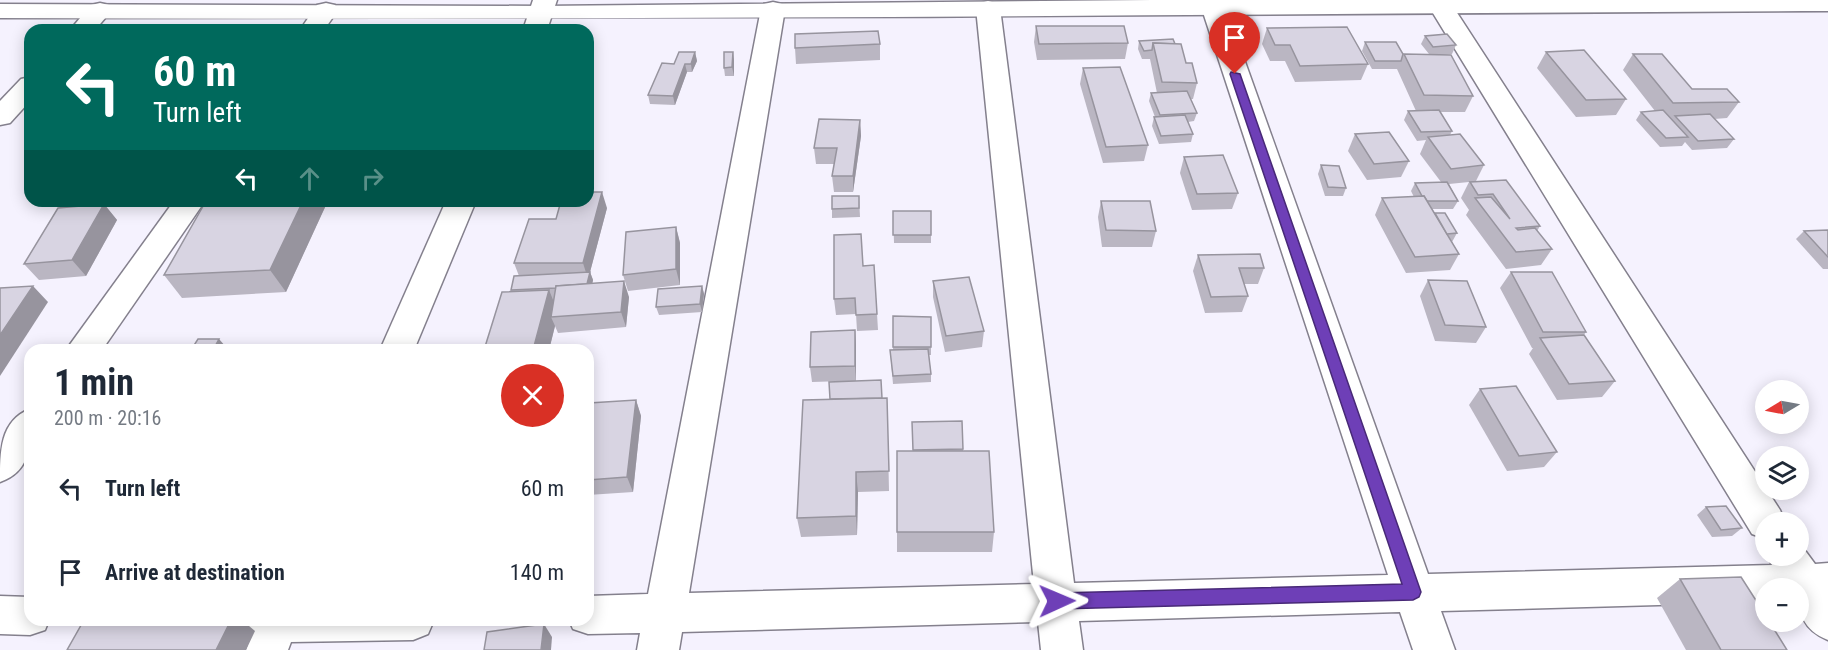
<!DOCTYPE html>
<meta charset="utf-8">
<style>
body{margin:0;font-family:"Roboto Condensed",sans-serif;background:#f2f2f3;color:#1f2937;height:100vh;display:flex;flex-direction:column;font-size:22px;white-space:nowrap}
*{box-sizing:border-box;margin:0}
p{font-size:20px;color:#747a83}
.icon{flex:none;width:33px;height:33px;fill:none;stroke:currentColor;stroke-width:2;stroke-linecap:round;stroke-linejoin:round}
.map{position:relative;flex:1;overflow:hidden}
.side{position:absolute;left:24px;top:344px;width:570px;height:282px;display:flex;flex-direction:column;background:#fff;border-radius:18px;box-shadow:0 3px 15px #0003}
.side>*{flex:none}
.guide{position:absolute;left:24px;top:24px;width:570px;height:183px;border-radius:18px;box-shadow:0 3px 15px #0003;background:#00695c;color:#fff;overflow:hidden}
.needle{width:39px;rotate:260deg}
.controls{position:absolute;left:1755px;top:380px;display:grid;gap:12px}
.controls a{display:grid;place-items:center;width:54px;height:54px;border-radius:50%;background:#fff;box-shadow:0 3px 15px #0003;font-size:30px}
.pin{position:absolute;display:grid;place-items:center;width:51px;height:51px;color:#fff;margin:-62px -26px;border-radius:50% 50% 50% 0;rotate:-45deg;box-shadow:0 0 6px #0007}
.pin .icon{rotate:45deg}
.me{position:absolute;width:66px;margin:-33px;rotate:89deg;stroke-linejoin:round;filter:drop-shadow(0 0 4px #0008)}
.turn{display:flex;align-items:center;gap:21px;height:126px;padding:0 30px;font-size:27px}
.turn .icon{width:78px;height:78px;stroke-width:2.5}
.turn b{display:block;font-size:42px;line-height:51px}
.lanes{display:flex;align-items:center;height:57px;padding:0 30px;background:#0003;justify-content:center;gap:30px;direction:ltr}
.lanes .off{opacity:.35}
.round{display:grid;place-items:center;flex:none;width:63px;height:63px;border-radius:32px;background:#f2f2f3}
.overview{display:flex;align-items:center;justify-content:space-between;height:102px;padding:0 30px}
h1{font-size:36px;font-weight:700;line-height:45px}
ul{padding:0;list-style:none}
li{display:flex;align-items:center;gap:18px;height:84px;padding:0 30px}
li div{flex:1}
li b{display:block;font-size:22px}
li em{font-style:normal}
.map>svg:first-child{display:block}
</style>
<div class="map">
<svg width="1828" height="650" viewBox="0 0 1828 650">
<rect width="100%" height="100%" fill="#f5f2fe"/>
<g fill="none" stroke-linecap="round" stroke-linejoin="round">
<g stroke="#84808d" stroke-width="3">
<g id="minor">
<path d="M 533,0 L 557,0 L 547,30 L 523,30 Z"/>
<path d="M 1199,0 L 1223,0 L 1428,574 L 1772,565 L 1767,555 L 1798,555 L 1798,541 L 1815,564 L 1828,563 L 1828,640 C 1803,630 1798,613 1798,588 L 1766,588 L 1766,602 L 1441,611 L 1455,650 L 1413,650 L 1400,612 L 1079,621 L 1083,650 L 1041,650 L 1038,622 L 682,632 L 679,650 L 637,650 L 640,633 L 588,634 L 573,629 L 569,620 L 588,620 L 588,596 L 648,594 L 761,9 L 764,4 L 773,2 L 782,4 L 785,9 L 689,593 L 1034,584 L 976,8 L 980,3 L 988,1 L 996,3 L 1000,8 L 1074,583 L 1388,575 Z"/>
<path d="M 1431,0 L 1455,0 L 1452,5 L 1780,510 L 1785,522 L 1766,522 L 1766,539 L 1752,534 L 1428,5 Z"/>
<path d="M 100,3 L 109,5 L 112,10 L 95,30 L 70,30 L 91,5 Z"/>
<path d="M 326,3 L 335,5 L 338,10 L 324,30 L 300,30 L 317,5 Z"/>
<path d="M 30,77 L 30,101 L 10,123 L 0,125 L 0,101 L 21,79 Z"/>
<path d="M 174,201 L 205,201 L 102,350 L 66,350 Z"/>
<path d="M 446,201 L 476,201 L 414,350 L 380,350 Z"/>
<path d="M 30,409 C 30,440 34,470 0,482 C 0,451 0,421 30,409 Z"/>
<path d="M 0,596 L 30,597 L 30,620 L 49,620 L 45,630 L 30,635 L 0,634 Z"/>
<path d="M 130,620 L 434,620 L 428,634 L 413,640 L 291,642 L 288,650 L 246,650 L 249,642 L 151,640 L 136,634 Z"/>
</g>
</g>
<g stroke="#84808d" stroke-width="3">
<path id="major" d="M 1152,0 L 1828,0 L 1828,11 C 1219,14 609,21 0,18 L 0,4 L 542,6 Z"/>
</g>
<use href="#minor" fill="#fff" fill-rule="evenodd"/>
<use href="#major" fill="#fff" fill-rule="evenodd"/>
</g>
<g fill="#bab6c2">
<path d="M 1036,26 L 1128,43 L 1125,59 L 1037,60 L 1034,42 Z"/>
<path d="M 1267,28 L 1368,64 L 1361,80 L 1295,82 L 1285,61 L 1270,61 L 1262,44 Z"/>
<path d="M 1425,36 L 1456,45 L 1452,54 L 1440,55 L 1473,96 L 1465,112 L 1440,112 L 1452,131 L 1450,135 L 1484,165 L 1476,181 L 1540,226 L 1537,231 L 1552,249 L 1541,265 L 1506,269 L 1466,215 L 1469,210 L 1461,198 L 1469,182 L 1449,184 L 1458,201 L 1453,209 L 1432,209 L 1435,213 L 1457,233 L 1452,242 L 1459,254 L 1450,270 L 1406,273 L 1375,215 L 1382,198 L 1414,197 L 1411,191 L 1415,183 L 1441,182 L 1420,154 L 1426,140 L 1417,141 L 1404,120 L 1408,111 L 1416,111 L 1397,69 L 1372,69 L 1362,51 L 1365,42 L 1403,54 L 1429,54 L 1421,44 Z"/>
<path d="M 1173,39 L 1197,83 L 1193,99 L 1191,99 L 1197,113 L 1194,121 L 1188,122 L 1193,134 L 1191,142 L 1159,144 L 1152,126 L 1154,117 L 1155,117 L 1149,101 L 1151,93 L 1157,93 L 1150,59 L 1142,59 L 1138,49 L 1139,41 Z"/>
<path d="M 880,44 L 880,60 L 796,64 L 795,48 Z"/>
<path d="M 695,52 L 697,61 L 692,72 L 687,72 L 675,105 L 650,104 L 648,95 L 674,64 Z"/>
<path d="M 733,52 L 734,60 L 734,76 L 725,76 L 724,68 Z"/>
<path d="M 1546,52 L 1626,99 L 1616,115 L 1576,117 L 1537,68 Z"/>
<path d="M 1633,54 L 1692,89 L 1739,102 L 1727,118 L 1714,119 L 1734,139 L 1727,148 L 1692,150 L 1685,142 L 1682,146 L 1660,147 L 1636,120 L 1641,112 L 1655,111 L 1623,70 Z"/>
<path d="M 1083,68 L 1148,145 L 1144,161 L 1103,163 L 1080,84 Z"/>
<path d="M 860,120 L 861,136 L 853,192 L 834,192 L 832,176 L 834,164 L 816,164 L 814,148 Z"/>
<path d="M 1355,134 L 1409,161 L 1401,177 L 1367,180 L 1348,151 Z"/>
<path d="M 1184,157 L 1238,193 L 1232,209 L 1192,210 L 1180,173 Z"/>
<path d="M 1321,165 L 1346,188 L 1343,196 L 1325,196 L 1318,174 Z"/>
<path d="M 859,196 L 860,217 L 832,218 L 832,209 Z"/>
<path d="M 134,201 L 165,201 L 164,203 L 136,204 Z"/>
<path d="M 1101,201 L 1156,231 L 1152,247 L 1102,247 L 1098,217 Z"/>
<path d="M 104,204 L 117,220 L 86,276 L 39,280 L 24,264 Z"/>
<path d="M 326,205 L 286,292 L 182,298 L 164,275 Z"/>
<path d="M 607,208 L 590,272 L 593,280 L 592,284 L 629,297 L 626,327 L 558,333 L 555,326 L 549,350 L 484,350 L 511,292 L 511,290 L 519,276 L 514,263 L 556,219 Z"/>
<path d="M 893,211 L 931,211 L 931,243 L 894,243 Z"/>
<path d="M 676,227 L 680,243 L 680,285 L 628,291 L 623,275 Z"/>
<path d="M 1828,230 L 1828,269 L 1823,269 L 1796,239 L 1804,231 Z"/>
<path d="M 1198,255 L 1264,268 L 1258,284 L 1244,284 L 1248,296 L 1242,312 L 1205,313 L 1193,271 Z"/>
<path d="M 874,265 L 878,330 L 857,331 L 856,314 L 836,315 L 834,299 L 863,266 Z"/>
<path d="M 1511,272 L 1586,332 L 1583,336 L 1615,381 L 1602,397 L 1557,400 L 1529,354 L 1533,348 L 1532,348 L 1500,288 Z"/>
<path d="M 1428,280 L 1486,327 L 1476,343 L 1435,341 L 1420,296 Z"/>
<path d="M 933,281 L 984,331 L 982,347 L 945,352 L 933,297 Z"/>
<path d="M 702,286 L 704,294 L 702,312 L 659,315 L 656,307 Z"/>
<path d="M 893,316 L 931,317 L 931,355 L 929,355 L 931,374 L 931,382 L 893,384 L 890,350 L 893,350 Z"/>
<path d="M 855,330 L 856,346 L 856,381 L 882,398 L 887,398 L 889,491 L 858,492 L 857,535 L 801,537 L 797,518 L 830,399 L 845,381 L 812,382 L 810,367 Z"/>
<path d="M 1480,389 L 1557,452 L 1544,467 L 1507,471 L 1469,405 Z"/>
<path d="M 636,400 L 641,416 L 633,492 L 588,495 L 588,407 Z"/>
<path d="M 962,421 L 963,451 L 994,532 L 992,552 L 897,552 L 897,532 L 913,451 L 912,422 Z"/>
<path d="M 1706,507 L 1742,528 L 1732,536 L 1712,537 L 1697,515 Z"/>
<path d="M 1680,579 L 1787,650 L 1686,650 L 1657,598 Z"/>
</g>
<g fill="#97949e">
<path d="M 695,52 L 697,61 L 692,72 L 691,64 Z"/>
<path d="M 733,52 L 734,60 L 734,76 L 732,67 Z"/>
<path d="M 685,64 L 687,72 L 675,105 L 673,96 Z"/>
<path d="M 860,120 L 861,136 L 853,192 L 853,176 Z"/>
<path d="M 602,192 L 607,208 L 590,272 L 593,280 L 590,295 L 587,286 L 588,279 L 583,263 Z"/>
<path d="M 303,201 L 323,201 L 326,205 L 286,292 L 270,270 Z"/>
<path d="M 104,204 L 117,220 L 86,276 L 72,260 Z"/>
<path d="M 676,227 L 680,243 L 680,285 L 676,269 Z"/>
<path d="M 624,281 L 629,297 L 626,327 L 621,312 Z"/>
<path d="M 33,286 L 48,302 L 0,376 L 0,335 Z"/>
<path d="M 702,286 L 704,294 L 702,312 L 700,304 Z"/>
<path d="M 549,290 L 558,312 L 551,317 L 555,326 L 549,350 L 533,350 Z"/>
<path d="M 855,330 L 856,346 L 856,381 L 855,366 Z"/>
<path d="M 219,339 L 226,347 L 224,350 L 213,350 Z"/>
<path d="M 636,400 L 641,416 L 633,492 L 627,477 Z"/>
<path d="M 856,472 L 858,492 L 857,535 L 856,516 Z"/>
<path d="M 231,620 L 242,620 L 255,631 L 246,650 L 216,650 Z"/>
<path d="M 544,624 L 552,637 L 551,650 L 541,650 Z"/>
</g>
<g fill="#d8d4e2" stroke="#97949e" stroke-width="1.5">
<path d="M 1036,26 L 1124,26 L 1128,43 L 1039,44 Z"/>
<path d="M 1347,27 L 1368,64 L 1300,66 L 1290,45 L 1275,45 L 1267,28 Z"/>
<path d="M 878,31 L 880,44 L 795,48 L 795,34 Z"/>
<path d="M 1447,34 L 1456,45 L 1433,47 L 1425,36 Z"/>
<path d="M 1173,39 L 1175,44 L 1153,43 L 1152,50 L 1144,51 L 1139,41 Z"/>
<path d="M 1365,42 L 1396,42 L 1403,54 L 1401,61 L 1375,61 Z"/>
<path d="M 1153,43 L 1181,44 L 1186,63 L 1192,63 L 1197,83 L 1162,82 Z"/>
<path d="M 1584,50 L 1626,99 L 1586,100 L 1546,52 Z"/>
<path d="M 679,52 L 695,52 L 691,64 L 685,64 L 673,96 L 648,95 L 662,63 L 674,64 Z"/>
<path d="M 724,52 L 733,52 L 732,67 L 724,68 Z"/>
<path d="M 1404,54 L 1451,55 L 1473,96 L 1424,95 Z"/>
<path d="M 1633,54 L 1662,54 L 1692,89 L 1727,89 L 1739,102 L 1673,103 Z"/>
<path d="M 1120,67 L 1148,145 L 1106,147 L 1083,68 Z"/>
<path d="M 1187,91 L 1197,113 L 1160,115 L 1151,93 Z"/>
<path d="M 1439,110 L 1452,131 L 1421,132 L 1408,111 Z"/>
<path d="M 1663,110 L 1688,137 L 1666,138 L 1641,112 Z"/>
<path d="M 1710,114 L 1734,139 L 1698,141 L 1675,116 Z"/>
<path d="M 1185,115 L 1193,134 L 1161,136 L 1154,117 Z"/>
<path d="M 819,119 L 860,120 L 853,176 L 832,176 L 837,148 L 814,148 Z"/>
<path d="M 1389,132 L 1409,161 L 1374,164 L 1355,134 Z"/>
<path d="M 1460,134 L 1484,165 L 1451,169 L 1428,137 Z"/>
<path d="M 1223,155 L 1238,193 L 1197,194 L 1184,157 Z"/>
<path d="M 1321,165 L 1339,166 L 1346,188 L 1328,187 Z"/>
<path d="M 1506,180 L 1540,226 L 1516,228 L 1518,230 L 1535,228 L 1552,249 L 1516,252 L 1475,198 L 1491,197 L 1510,219 L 1493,194 L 1478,195 L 1470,182 Z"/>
<path d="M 1447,182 L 1458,201 L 1427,201 L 1424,196 L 1422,196 L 1415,183 Z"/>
<path d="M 588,192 L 602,192 L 583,263 L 514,263 L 529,219 L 556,219 L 561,201 L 588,201 Z"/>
<path d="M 832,196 L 859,196 L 859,208 L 832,209 Z"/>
<path d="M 1424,196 L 1459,254 L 1415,257 L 1382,198 Z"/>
<path d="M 206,201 L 303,201 L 270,270 L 164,275 Z"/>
<path d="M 1101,201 L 1150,201 L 1156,231 L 1106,230 Z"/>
<path d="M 104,204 L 72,260 L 24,264 L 58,208 Z"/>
<rect x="893" y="211" width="38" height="24"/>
<path d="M 1435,213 L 1445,213 L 1457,233 L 1447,234 Z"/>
<path d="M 676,227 L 676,269 L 623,275 L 626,232 Z"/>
<path d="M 1828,230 L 1828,257 L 1804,231 Z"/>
<path d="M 861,234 L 863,266 L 874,265 L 877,314 L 856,315 L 855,298 L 834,299 L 834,235 Z"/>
<path d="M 1260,254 L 1264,268 L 1239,268 L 1248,296 L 1211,297 L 1198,255 Z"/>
<path d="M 590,272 L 587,284 L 556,286 L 556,288 L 511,290 L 514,276 Z"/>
<path d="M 1511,272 L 1552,272 L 1586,332 L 1543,332 Z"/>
<path d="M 969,277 L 984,331 L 946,336 L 933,281 Z"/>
<path d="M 1428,280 L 1467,281 L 1486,327 L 1445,325 Z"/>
<path d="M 624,281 L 621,312 L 551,317 L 556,286 Z"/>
<path d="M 33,286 L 0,335 L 0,288 Z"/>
<path d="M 702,286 L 700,304 L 656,307 L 658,289 Z"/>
<path d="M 549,290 L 533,350 L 484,350 L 502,292 Z"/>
<path d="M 893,316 L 931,317 L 931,347 L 893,347 Z"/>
<path d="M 855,330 L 855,366 L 810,367 L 811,332 Z"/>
<path d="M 1584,335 L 1615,381 L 1569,384 L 1540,338 Z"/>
<path d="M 198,339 L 219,339 L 213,350 L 191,350 Z"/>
<path d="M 928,349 L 931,374 L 893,376 L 890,350 Z"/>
<path d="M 881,380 L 882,398 L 830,399 L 829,382 Z"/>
<path d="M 1516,386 L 1557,452 L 1519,456 L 1480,389 Z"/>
<path d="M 887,398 L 889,471 L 856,472 L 856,516 L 797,518 L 803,400 Z"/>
<path d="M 636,400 L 627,477 L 588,480 L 589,403 Z"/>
<path d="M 962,421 L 963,449 L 913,450 L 912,422 Z"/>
<path d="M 897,451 L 989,451 L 994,532 L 897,532 Z"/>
<path d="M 1726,506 L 1742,528 L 1721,530 L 1706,507 Z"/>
<path d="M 1741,577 L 1766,616 L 1766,621 L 1769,621 L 1787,650 L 1721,650 L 1680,579 Z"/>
<path d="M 84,620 L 231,620 L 216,650 L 67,650 Z"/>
<path d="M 544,624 L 541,650 L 484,650 L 487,632 Z"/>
</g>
<path fill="#6e3fb7" stroke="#482977" stroke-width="1.5" d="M 1231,72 L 1240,74 L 1421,592 L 1419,597 L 1413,600 L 1057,609 L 1051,607 L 1049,601 L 1051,596 L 1057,593 L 1402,584 L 1230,74 Z"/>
</svg>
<div class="controls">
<a><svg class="needle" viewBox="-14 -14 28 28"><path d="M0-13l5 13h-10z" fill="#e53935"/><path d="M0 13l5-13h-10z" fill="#747a83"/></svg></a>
<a><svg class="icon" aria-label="layers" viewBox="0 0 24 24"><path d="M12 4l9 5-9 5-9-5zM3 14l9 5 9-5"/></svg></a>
<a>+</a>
<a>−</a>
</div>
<div class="pin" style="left:1235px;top:74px;background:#d93025"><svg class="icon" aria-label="arrive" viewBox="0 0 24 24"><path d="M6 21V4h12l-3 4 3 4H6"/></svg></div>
<svg class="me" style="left:1057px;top:601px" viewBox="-20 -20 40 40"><path d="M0-17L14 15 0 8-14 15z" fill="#6e3fb7" stroke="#fff" stroke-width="4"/></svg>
<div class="guide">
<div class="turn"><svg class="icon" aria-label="left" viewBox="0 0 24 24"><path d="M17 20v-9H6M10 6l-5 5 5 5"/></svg><div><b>60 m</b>Turn left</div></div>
<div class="lanes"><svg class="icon" aria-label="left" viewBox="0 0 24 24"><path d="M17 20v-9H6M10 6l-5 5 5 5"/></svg><svg class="icon off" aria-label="ahead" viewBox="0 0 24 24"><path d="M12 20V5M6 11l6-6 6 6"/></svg><svg class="icon off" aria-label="right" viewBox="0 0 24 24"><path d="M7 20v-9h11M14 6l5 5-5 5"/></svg></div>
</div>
<section class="side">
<div class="overview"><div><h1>1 min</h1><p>200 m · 20:16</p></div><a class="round" style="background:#d93025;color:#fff"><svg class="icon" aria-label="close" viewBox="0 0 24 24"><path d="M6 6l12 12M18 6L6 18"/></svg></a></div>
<ul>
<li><svg class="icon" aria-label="left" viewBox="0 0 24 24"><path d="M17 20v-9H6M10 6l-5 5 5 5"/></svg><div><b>Turn left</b></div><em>60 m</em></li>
<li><svg class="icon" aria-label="arrive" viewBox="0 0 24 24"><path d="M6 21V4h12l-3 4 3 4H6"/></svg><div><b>Arrive at destination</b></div><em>140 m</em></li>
</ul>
</section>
</div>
